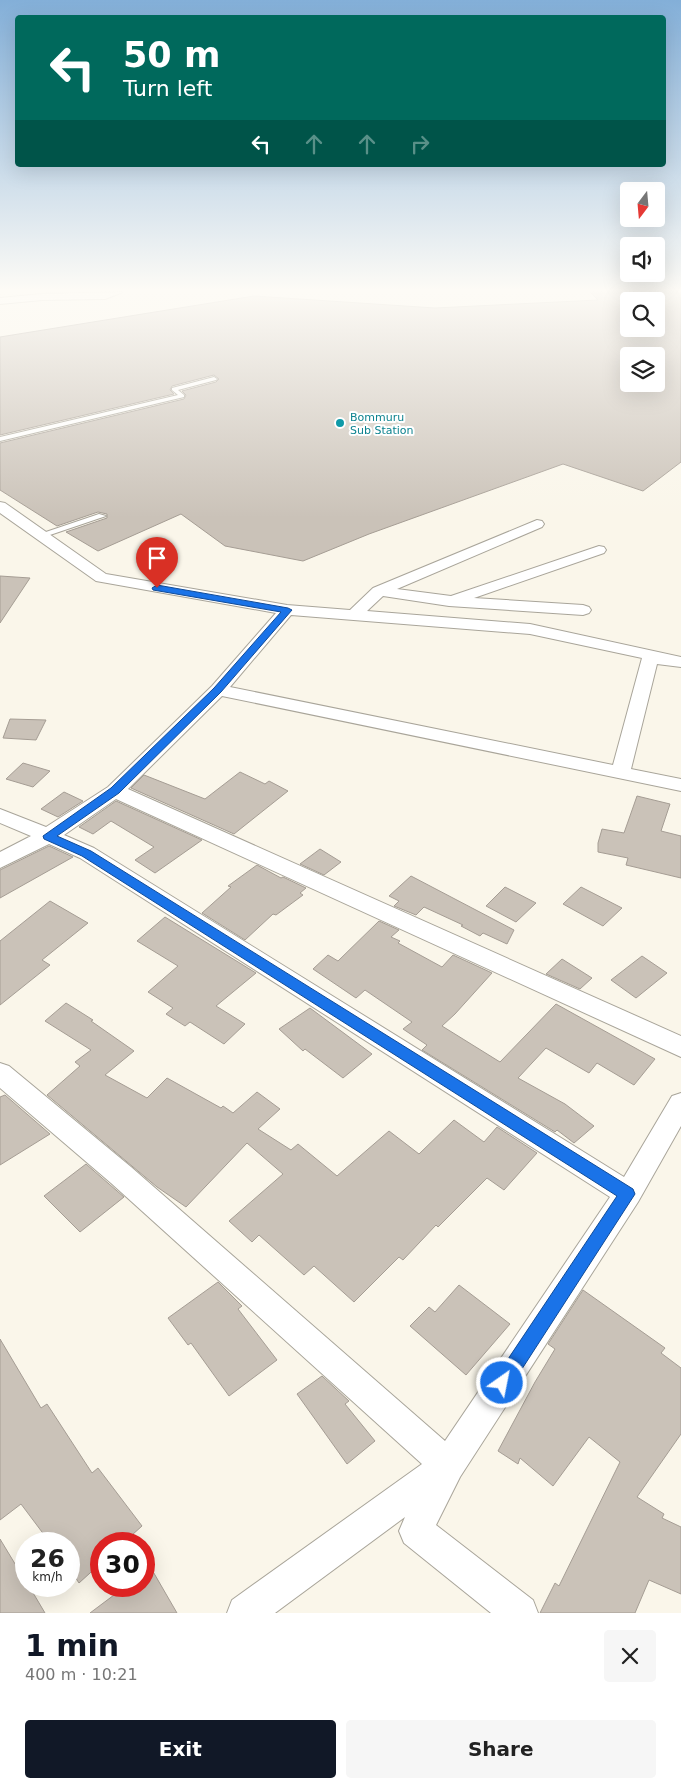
<!DOCTYPE html>
<meta charset="utf-8">
<style>
body{margin:0;font-family:"DejaVu Sans",sans-serif;background:#f6f6f6;color:#222;height:100vh;display:flex;flex-direction:column;font-size:19px;white-space:nowrap}
*{box-sizing:border-box;margin:0}
p{font-size:16px;color:#767676}
.icon{flex:none;width:28px;height:28px;fill:none;stroke:currentColor;stroke-width:2;stroke-linecap:round;stroke-linejoin:round}
.map{position:relative;height:1613px;overflow:hidden}
.details{display:flex;flex-direction:column;background:#fff;flex:1}
.details>*{flex:none}
.guide{position:absolute;left:15px;top:15px;width:651px;height:152px;border-radius:5px;box-shadow:0 5px 20px #0002;background:#00695c;color:#fff;overflow:hidden}
.needle{width:32px;rotate:196deg}
.tools{position:absolute;left:620px;top:182px;display:grid;gap:10px}
.tools a{display:grid;place-items:center;width:45px;height:45px;border-radius:5px;background:#fff;box-shadow:0 5px 20px #0002;font-size:25px}
.speed{position:absolute;left:15px;top:1532px;display:flex;gap:10px;font-size:25px;font-weight:700;text-align:center}
.speed>*{display:grid;place-content:center;width:65px;height:65px;border-radius:50%;background:#fff;box-shadow:0 5px 20px #0002;line-height:1}
.speed small{font-size:12px;font-weight:400}
.speed .limit{border:8px solid #d22;background:#fff;color:#111}
.pin{position:absolute;display:grid;place-items:center;width:42px;height:42px;color:#fff;margin:-51px -21px;border-radius:50% 50% 50% 0;rotate:-45deg;box-shadow:0 0 5px #0007}
.pin .icon{rotate:45deg}
.me{position:absolute;width:55px;margin:-28px;rotate:33deg;stroke-linejoin:round;filter:drop-shadow(0 0 4px #0008)}
.turn{display:flex;align-items:center;gap:18px;height:105px;padding:0 25px;font-size:22px}
.turn .icon{width:65px;height:65px;stroke-width:2.5}
.turn b{display:block;font-size:35px;line-height:42px}
.lanes{display:flex;align-items:center;height:48px;padding:0 25px;background:#0003;justify-content:center;gap:25px;direction:ltr}
.lanes .off{opacity:.35}
.round{display:grid;place-items:center;flex:none;width:52px;height:52px;border-radius:5px;background:#f6f6f6}
.head{display:flex;align-items:center;justify-content:space-between;height:85px;padding:0 25px}
h1{font-size:30px;font-weight:700;line-height:38px;color:#111827}
.action{display:flex;gap:10px;margin-top:auto;padding:10px 25px}
.action a{flex:1;height:58px;border-radius:5px;background:#111827;color:#fff;font-size:20px;font-weight:700;line-height:58px;text-align:center}
.action a+a{background:#f6f6f6;color:#222}
.map>svg:first-child{display:block}
</style>
<div class="map">
<svg width="681" height="1613" viewBox="0 0 681 1613">
<rect width="100%" height="100%" fill="#faf6ea"/>
<g fill="#cac2b8" stroke="#a59d94" fill-rule="evenodd">
<path d="M 590,292 L 681,292 L 681,462 L 643,491 L 563,464 L 369,534 L 303,561 L 225,546 L 181,514 L 98,551 L 66,532 L 107,518 L 107,514 L 98,512 L 57,526 L 0,490 L 0,443 L 184,399 L 186,395 L 182,391 L 216,382 L 219,379 L 214,375 L 172,386 L 170,390 L 174,394 L 0,435 L 0,337 L 254,296 L 435,308 L 598,300 ZM 629,301 L 656,301 L 656,329 L 629,329 ZM 629,356 L 656,356 L 656,384 L 629,384 Z"/>
<path d="M 0,576 L 30,578 L 0,623 Z"/>
<path d="M 10,719 L 46,720 L 36,740 L 3,738 Z"/>
<path d="M 23,763 L 50,771 L 33,787 L 6,779 Z"/>
<path d="M 240,772 L 265,784 L 269,781 L 288,791 L 234,834 L 131,788 L 144,775 L 205,799 Z"/>
<path d="M 64,792 L 83,801 L 58,817 L 41,809 Z"/>
<path d="M 637,796 L 670,804 L 661,831 L 681,836 L 681,878 L 626,865 L 628,858 L 598,852 L 598,843 L 602,829 L 624,833 Z"/>
<path d="M 116,801 L 202,840 L 155,873 L 135,860 L 154,847 L 111,821 L 93,834 L 79,827 Z"/>
<path d="M 49,846 L 73,857 L 0,898 L 0,870 Z"/>
<path d="M 320,849 L 341,862 L 324,875 L 300,864 Z"/>
<path d="M 257,865 L 281,878 L 283,877 L 306,888 L 300,893 L 303,895 L 276,915 L 273,914 L 245,940 L 202,913 L 231,887 L 228,886 Z"/>
<path d="M 411,876 L 514,930 L 507,944 L 483,933 L 480,936 L 461,926 L 463,925 L 424,907 L 416,915 L 394,906 L 399,901 L 389,896 Z"/>
<path d="M 505,887 L 536,903 L 516,922 L 486,906 Z"/>
<path d="M 581,887 L 622,908 L 603,926 L 563,904 Z"/>
<path d="M 50,901 L 88,923 L 42,960 L 50,965 L 0,1005 L 0,941 Z"/>
<path d="M 165,917 L 256,973 L 216,1006 L 245,1024 L 224,1044 L 190,1022 L 185,1026 L 166,1014 L 173,1008 L 148,992 L 178,966 L 137,941 Z"/>
<path d="M 379,921 L 399,930 L 391,937 L 400,941 L 398,943 L 442,967 L 453,955 L 492,973 L 455,1014 L 442,1026 L 500,1062 L 556,1004 L 655,1059 L 634,1085 L 597,1063 L 589,1073 L 546,1048 L 518,1078 L 565,1104 L 594,1126 L 574,1143 L 557,1130 L 555,1132 L 422,1050 L 427,1045 L 403,1029 L 412,1022 L 365,990 L 356,998 L 313,969 L 328,955 L 338,961 Z"/>
<path d="M 642,956 L 667,973 L 636,998 L 611,980 Z"/>
<path d="M 562,959 L 592,978 L 580,989 L 546,974 Z"/>
<path d="M 66,1003 L 93,1020 L 91,1021 L 134,1051 L 105,1075 L 147,1098 L 167,1078 L 221,1108 L 223,1106 L 233,1113 L 257,1092 L 280,1109 L 258,1129 L 291,1150 L 298,1144 L 337,1176 L 389,1131 L 419,1154 L 454,1120 L 484,1142 L 497,1127 L 537,1153 L 504,1190 L 487,1178 L 438,1227 L 436,1225 L 403,1260 L 399,1257 L 354,1302 L 314,1266 L 304,1275 L 259,1235 L 252,1242 L 229,1221 L 283,1174 L 247,1143 L 186,1207 L 157,1187 L 47,1095 L 80,1066 L 75,1062 L 91,1050 L 45,1021 Z"/>
<path d="M 310,1008 L 372,1054 L 343,1078 L 305,1049 L 303,1051 L 279,1029 Z"/>
<path d="M 5,1095 L 50,1134 L 0,1165 L 0,1097 Z"/>
<path d="M 86,1164 L 124,1197 L 80,1232 L 44,1196 Z"/>
<path d="M 218,1282 L 242,1306 L 238,1309 L 277,1360 L 229,1396 L 191,1343 L 188,1345 L 168,1318 Z"/>
<path d="M 459,1285 L 510,1324 L 466,1375 L 410,1326 L 429,1307 L 435,1312 Z"/>
<path d="M 583,1290 L 665,1348 L 661,1353 L 681,1368 L 681,1434 L 637,1497 L 664,1514 L 662,1518 L 681,1527 L 681,1594 L 649,1580 L 635,1613 L 540,1613 L 555,1583 L 559,1586 L 620,1462 L 589,1437 L 553,1486 L 520,1458 L 518,1464 L 498,1451 L 535,1382 L 555,1349 L 548,1344 Z"/>
<path d="M 0,1339 L 41,1408 L 47,1404 L 92,1473 L 98,1468 L 142,1526 L 122,1544 L 101,1544 L 101,1563 L 79,1583 L 69,1568 L 69,1544 L 51,1544 L 21,1504 L 0,1520 Z"/>
<path d="M 322,1376 L 349,1401 L 345,1404 L 375,1441 L 347,1464 L 297,1394 Z"/>
<path d="M 0,1539 L 26,1582 L 26,1586 L 29,1586 L 45,1613 L 0,1613 Z"/>
<path d="M 144,1556 L 177,1613 L 90,1613 L 126,1586 L 144,1586 Z"/>
</g>
<g fill="none" stroke-linecap="round" stroke-linejoin="round">
<g stroke="#a9a59a" stroke-width="2">
<g id="service">
<path d="M 214,377 L 217,379 L 216,380 L 178,390 L 184,395 L 184,397 L 0,441 L 0,437 L 178,395 L 172,390 L 172,388 Z"/>
<path d="M 99,514 L 106,516 L 44,537 L 38,537 L 37,535 Z"/>
</g>
</g>
<g stroke="#a9a59a" stroke-width="2">
<g id="minor">
<path d="M 123,292 L 105,299 L 42,300 L 0,304 L 0,298 L 42,294 Z"/>
<path d="M 0,502 L 5,503 L 106,574 L 287,605 L 350,610 L 373,588 L 537,520 L 542,521 L 544,524 L 542,527 L 397,589 L 451,596 L 599,546 L 604,547 L 606,550 L 604,553 L 474,598 L 583,605 L 589,607 L 591,610 L 589,613 L 583,615 L 449,606 L 383,596 L 367,611 L 530,624 L 681,657 L 681,667 L 657,664 L 631,769 L 681,779 L 681,791 L 222,696 L 128,789 L 681,1036 L 681,1057 L 116,799 L 64,835 L 94,848 L 624,1177 L 672,1096 L 681,1093 L 681,1126 L 638,1202 L 460,1477 L 436,1525 L 533,1600 L 538,1613 L 491,1613 L 404,1543 L 399,1531 L 405,1517 L 275,1613 L 227,1613 L 232,1600 L 422,1464 L 111,1183 L 0,1088 L 0,1063 L 9,1066 L 131,1167 L 445,1441 L 610,1197 L 80,858 L 49,844 L 0,868 L 0,852 L 31,836 L 0,823 L 0,809 L 46,827 L 108,787 L 212,686 L 276,613 L 96,581 L 0,513 ZM 291,615 L 530,634 L 642,658 L 613,765 L 230,687 Z"/>
</g>
</g>
<use href="#service" fill="#fff" fill-rule="evenodd"/>
<use href="#minor" fill="#fff" fill-rule="evenodd"/>
</g>
<linearGradient id="sky" x2="0" y2="1"><stop stop-color="#83afd8"/><stop offset="0.56" stop-color="#fdfbf6"/><stop offset="1" stop-color="#fdfbf6" stop-opacity="0"/></linearGradient>
<rect width="681" height="518" fill="url(#sky)"/>
<path fill="#1a73e8" stroke="#114b97" d="M 157,585 L 288,608 L 292,610 L 221,692 L 119,793 L 57,836 L 91,851 L 633,1189 L 635,1194 L 509,1389 L 502,1392 L 496,1389 L 494,1383 L 496,1377 L 617,1196 L 82,856 L 44,839 L 43,836 L 111,788 L 214,688 L 281,612 L 153,590 L 152,588 Z"/>
<circle fill="#0f9aa8" stroke="#fff" stroke-width="2" cx="340" cy="423" r="5"/>
<g text-anchor="middle" stroke-width="4" stroke-linejoin="round" paint-order="stroke">
<g font-size="11" fill="#0d838f" stroke="#fff" text-anchor="start">
<text x="350" y="421">Bommuru<tspan x="350" dy="13">Sub Station</tspan></text>
</g>
</g>
</svg>
<div class="tools">
<a><svg class="needle" viewBox="-14 -14 28 28"><path d="M0-13l5 13h-10z" fill="#e53935"/><path d="M0 13l5-13h-10z" fill="#767676"/></svg></a>
<a><svg class="icon" aria-label="sound" viewBox="0 0 24 24"><path d="M4 9h4l5-4v14l-5-4H4zM17 9q2 3 0 6"/></svg></a>
<a><svg class="icon" aria-label="search" viewBox="0 0 24 24"><circle cx="10" cy="10" r="6"/><path d="M15 15l6 6"/></svg></a>
<a><svg class="icon" aria-label="layers" viewBox="0 0 24 24"><path d="M12 4l9 5-9 5-9-5zM3 14l9 5 9-5"/></svg></a>
</div>
<div class="speed"><div>26<small>km/h</small></div><div class="limit">30</div></div>
<div class="pin" style="left:157px;top:588px;background:#d93025"><svg class="icon" aria-label="arrive" viewBox="0 0 24 24"><path d="M6 21V4h12l-3 4 3 4H6"/></svg></div>
<svg class="me" style="left:502px;top:1383px" viewBox="-20 -20 40 40"><circle r="17" fill="#1a73e8" stroke="#fff" stroke-width="3"/><path d="M0-11L8 9 0 5-8 9z" fill="#fff"/></svg>
<div class="guide">
<div class="turn"><svg class="icon" aria-label="left" viewBox="0 0 24 24"><path d="M17 20v-9H6M10 6l-5 5 5 5"/></svg><div><b>50 m</b>Turn left</div></div>
<div class="lanes"><svg class="icon" aria-label="left" viewBox="0 0 24 24"><path d="M17 20v-9H6M10 6l-5 5 5 5"/></svg><svg class="icon off" aria-label="ahead" viewBox="0 0 24 24"><path d="M12 20V5M6 11l6-6 6 6"/></svg><svg class="icon off" aria-label="ahead" viewBox="0 0 24 24"><path d="M12 20V5M6 11l6-6 6 6"/></svg><svg class="icon off" aria-label="right" viewBox="0 0 24 24"><path d="M7 20v-9h11M14 6l5 5-5 5"/></svg></div>
</div>
</div>
<section class="details">
<div class="head"><div><h1>1 min</h1><p>400 m · 10:21</p></div><a class="round"><svg class="icon" aria-label="close" viewBox="0 0 24 24"><path d="M6 6l12 12M18 6L6 18"/></svg></a></div>
<div class="action"><a>Exit</a><a>Share</a></div>
</section>
